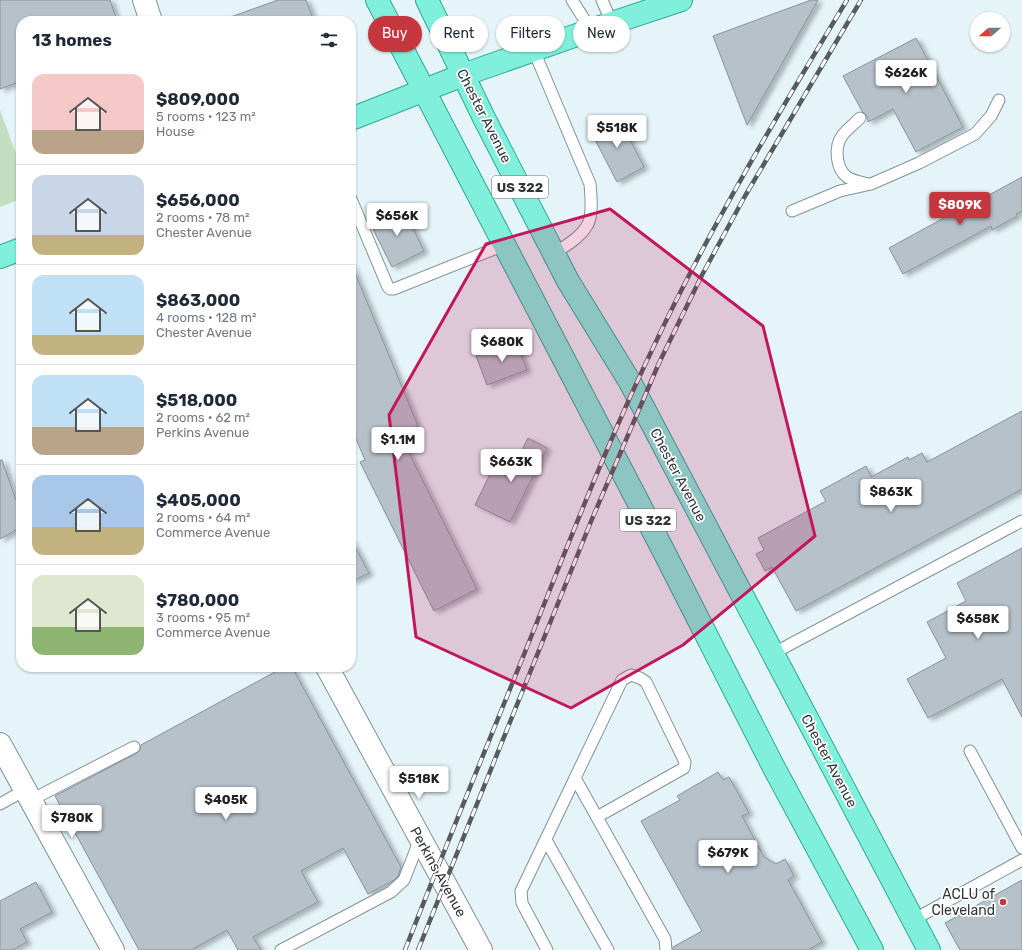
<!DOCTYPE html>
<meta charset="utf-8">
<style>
:root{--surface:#fff;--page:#f2f2f3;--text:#1f2937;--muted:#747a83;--line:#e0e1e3;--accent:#c6363f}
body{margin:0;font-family:Rubik,sans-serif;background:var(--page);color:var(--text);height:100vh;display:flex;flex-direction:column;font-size:15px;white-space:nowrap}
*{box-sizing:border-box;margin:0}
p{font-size:13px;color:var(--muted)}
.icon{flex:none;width:22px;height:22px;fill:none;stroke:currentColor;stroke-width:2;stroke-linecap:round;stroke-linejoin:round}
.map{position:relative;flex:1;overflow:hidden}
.panel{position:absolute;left:16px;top:16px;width:340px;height:656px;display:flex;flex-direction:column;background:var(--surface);border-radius:16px;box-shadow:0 1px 3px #0004}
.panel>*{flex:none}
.banner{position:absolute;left:368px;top:16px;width:380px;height:36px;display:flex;gap:8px}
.needle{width:26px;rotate:250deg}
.tools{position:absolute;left:970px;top:12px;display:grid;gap:8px}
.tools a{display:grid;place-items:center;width:40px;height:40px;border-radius:50%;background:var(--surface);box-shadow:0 1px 3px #0004;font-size:20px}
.price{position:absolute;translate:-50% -34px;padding:0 9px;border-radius:4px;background:#fff;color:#222;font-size:13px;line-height:26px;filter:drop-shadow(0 1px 2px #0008)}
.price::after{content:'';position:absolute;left:50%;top:24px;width:12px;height:9px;margin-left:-6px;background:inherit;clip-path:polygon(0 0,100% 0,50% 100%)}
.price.on{background:var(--accent);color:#fff}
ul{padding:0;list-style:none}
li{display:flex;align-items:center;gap:12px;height:100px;padding:0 16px}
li+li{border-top:1px solid var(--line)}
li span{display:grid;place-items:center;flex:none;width:112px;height:80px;border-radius:12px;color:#555}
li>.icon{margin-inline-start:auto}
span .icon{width:48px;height:48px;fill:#fffc;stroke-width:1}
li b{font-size:17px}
h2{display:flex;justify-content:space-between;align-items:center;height:48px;padding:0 16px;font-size:17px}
.tag{padding:0 14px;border-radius:18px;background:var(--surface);box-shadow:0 1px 3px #0004;font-size:14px;line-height:36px}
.tag.on{background:var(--accent);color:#fff}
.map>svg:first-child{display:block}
.green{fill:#c4dec2}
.building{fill:#b7c1ca;stroke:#88929a;filter:url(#shadow)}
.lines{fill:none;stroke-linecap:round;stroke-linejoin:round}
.lane-casing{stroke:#849295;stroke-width:13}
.street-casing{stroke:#849295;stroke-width:24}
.primary-casing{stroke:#2da994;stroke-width:24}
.lane{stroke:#fff;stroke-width:11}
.street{stroke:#fff;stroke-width:22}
.primary{stroke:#80f0dd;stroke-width:22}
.rail-casing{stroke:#545c5d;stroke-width:4.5}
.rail{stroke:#fff;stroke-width:3;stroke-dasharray:9;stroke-linecap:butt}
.marked{fill:#c2185b;fill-opacity:0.2;stroke:#c2185b;stroke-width:3;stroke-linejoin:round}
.poi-dot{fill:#c6363f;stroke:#fff;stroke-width:1.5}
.labels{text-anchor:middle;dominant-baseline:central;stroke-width:3.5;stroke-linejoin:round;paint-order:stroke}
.shield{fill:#fff;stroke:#6f7374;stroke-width:1}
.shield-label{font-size:13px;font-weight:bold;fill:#313738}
.street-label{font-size:14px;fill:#313738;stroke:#fff}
.poi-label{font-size:14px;fill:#313738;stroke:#fff;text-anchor:end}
</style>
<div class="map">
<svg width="1022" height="950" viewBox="0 0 1022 950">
<defs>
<filter id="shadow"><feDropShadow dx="4.5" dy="2.5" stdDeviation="2" flood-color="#0004"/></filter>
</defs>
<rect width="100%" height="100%" fill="#e5f4f8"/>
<!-- green -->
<path class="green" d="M0,110l21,57v32l-21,8z"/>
<!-- building -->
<g class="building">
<path d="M0,0h110l7,21h-96v60l-21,8z"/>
<path d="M278,0h28l8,21h-89v-2z"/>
<path d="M811,0h7l-71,125 -34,-89z"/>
<path d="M916,38l47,89 -47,25 -23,-43 -25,13 -1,-6 -5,-5 -19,-35z"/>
<path d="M618,116l26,51 -27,15 -27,-52z"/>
<path d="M1022,177v34l-6,3 1,2 -25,14 -1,-4 -88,48 -14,-26 75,-41 -4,-6 15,-8 3,6 10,-5 1,1z"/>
<path d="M402,206l22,45 -32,16 -22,-44z"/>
<path d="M351,263l67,163 -19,7 78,156 -43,22 -74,-149 5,-2 -14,-33z"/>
<path d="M516,341l11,29 -40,15 -11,-29z"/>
<path d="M1022,411v78l-226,122 -24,-44 -7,4 -9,-17 8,-4 -6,-12 68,-37 -6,-10 46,-25 5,11 37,-20 1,3 13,-7 5,9z"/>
<path d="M528,438l19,10 -37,74 -35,-17 17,-35 16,7z"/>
<path d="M0,460h2l14,40 5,-3v30l-21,12z"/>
<path d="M351,539l18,34 -18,9z"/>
<path d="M1022,548v169l-20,-38 -74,39 -21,-39 39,-21 -19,-36 39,-21 -9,-18z"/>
<path d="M284,667h8l109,200 -3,9 -4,4 -26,14 -25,-46 -42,23 17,31 -65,35 8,13h-23l-11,-20 -36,20h-52l-84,-154 82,-43 3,-3 1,-5z"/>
<path d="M718,772l5,8 6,-3 20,36 -7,3 22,41 12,7 9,-5 9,17 -6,4 34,62 -14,8h-135v-3l29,-16 -61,-110 39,-21 -3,-4z"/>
<path d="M1022,880v70h-62l-15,-27z"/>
<path d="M36,882l16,30 -32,17 7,13 -15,8h-12v-49z"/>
</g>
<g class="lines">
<!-- lane casing -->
<g class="lane-casing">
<g id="lane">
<path d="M572,0l19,30"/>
<path d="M602,0l10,24"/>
<path d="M534,51l56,133c1,11 3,30 -2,40 -7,13 -22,22 -34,29"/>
<path d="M860,118c-6,6 -14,12 -18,18 -8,11 -6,33 5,41 6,4 14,5 21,7"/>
<path d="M351,199l37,88 2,2h4l110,-44"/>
<path d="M792,211l48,-20 31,-7 48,-21 56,-29 16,-18 8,-16"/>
<path d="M772,654l250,-133"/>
<path d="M970,751l52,97"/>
<path d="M31,800l103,-53"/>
<path d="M0,804l25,-14"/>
<path d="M597,817l87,-49 1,-6 -39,-80 -6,-4 -9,-3 -9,5 -47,98 90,161 1,11"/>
<path d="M546,840l62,110"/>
<path d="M913,920l109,-60"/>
<path d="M281,950l110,-58 13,-12 16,-41"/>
<path d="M547,950l-25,-47 -1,-12 54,-113"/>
</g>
</g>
<!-- street casing -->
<g class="street-casing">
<g id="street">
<path d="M144,0l7,21"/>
<path d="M327,667l154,283"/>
<path d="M0,744l113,206"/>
</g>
</g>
<!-- primary casing -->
<g class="primary-casing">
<g id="primary">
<path d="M377,0l285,548 110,216 100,186"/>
<path d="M427,0l57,118 84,163 62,101 299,568"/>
<path d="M351,119l112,-44 128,-45 90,-30"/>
<path d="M0,257l21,-8"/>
</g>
</g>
<!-- lane -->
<use href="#lane" class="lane"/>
<!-- street -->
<use href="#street" class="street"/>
<!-- primary -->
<use href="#primary" class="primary"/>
<!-- rail casing -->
<g class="rail-casing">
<g id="rail">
<path d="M405,950c39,-100 80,-199 120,-298 41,-102 80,-204 127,-302 57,-121 126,-236 195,-350"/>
<path d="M418,950l174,-431 67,-156 43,-88 43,-79 116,-196"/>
</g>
</g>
<!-- rail -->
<use href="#rail" class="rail"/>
</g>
<!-- marked area -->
<path class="marked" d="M610,209l153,117 52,210 -132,109 -112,63 -155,-71 -27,-222 97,-171z"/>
<!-- markers -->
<circle class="poi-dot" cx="1003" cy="902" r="4"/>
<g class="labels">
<!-- shield labels -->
<g class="shield">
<rect x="492" y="176" width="56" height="22" rx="3"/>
<rect x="620" y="509" width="56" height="22" rx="3"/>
</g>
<g class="shield-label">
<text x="520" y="187">US 322</text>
<text x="648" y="520">US 322</text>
</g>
<!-- street labels -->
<g class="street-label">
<text transform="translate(484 116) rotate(63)">Chester Avenue</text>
<text transform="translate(678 475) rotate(62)">Chester Avenue</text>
<text transform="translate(829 761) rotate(62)">Chester Avenue</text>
<text transform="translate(438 872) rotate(61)">Perkins Avenue</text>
</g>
<!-- poi labels -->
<g class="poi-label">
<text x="995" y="894">ACLU of<tspan x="995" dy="16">Cleveland</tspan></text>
</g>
</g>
</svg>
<div class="tools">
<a><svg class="needle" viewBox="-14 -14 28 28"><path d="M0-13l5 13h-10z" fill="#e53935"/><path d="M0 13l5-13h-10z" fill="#747a83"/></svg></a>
</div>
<b class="price" style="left:906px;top:94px">$626K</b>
<b class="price" style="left:617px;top:149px">$518K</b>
<b class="price on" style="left:960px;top:226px">$809K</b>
<b class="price" style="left:397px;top:237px">$656K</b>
<b class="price" style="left:502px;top:363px">$680K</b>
<b class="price" style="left:398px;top:461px">$1.1M</b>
<b class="price" style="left:511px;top:483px">$663K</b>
<b class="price" style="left:891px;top:513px">$863K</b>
<b class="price" style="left:978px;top:640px">$658K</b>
<b class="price" style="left:419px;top:800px">$518K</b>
<b class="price" style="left:226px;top:821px">$405K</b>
<b class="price" style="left:72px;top:839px">$780K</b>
<b class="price" style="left:728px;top:874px">$679K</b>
<div class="banner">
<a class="tag on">Buy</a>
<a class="tag">Rent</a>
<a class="tag">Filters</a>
<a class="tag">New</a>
</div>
<section class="panel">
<h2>13 homes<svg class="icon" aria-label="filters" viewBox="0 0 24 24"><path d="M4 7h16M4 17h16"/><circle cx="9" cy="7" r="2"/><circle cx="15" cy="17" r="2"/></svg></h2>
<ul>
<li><span style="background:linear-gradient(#f6c9c9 70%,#b9a48a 0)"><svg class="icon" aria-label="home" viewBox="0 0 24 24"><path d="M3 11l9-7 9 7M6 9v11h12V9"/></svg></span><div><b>$809,000</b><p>5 rooms · 123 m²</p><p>House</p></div></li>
<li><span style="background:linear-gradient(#c9d6e8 75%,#c2b280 0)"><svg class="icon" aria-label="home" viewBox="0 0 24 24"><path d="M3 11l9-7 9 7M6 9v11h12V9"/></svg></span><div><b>$656,000</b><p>2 rooms · 78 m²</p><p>Chester Avenue</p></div></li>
<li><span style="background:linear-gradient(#bfe0f5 75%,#c2b280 0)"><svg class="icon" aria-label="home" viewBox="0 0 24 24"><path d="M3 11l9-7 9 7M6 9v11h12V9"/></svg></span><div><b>$863,000</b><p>4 rooms · 128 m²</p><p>Chester Avenue</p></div></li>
<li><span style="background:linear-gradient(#bfe0f5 65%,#b9a48a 0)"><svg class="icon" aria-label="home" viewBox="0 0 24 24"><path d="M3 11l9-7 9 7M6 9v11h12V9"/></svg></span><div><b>$518,000</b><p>2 rooms · 62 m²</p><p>Perkins Avenue</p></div></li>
<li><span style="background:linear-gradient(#a9c7e8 65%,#c2b280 0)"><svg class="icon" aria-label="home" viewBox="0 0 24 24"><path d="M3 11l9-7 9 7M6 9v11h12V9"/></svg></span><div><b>$405,000</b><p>2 rooms · 64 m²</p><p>Commerce Avenue</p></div></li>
<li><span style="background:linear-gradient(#dfe7d0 65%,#8fb573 0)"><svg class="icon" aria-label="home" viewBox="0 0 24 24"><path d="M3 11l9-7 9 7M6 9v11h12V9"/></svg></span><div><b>$780,000</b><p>3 rooms · 95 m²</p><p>Commerce Avenue</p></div></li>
</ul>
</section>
</div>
